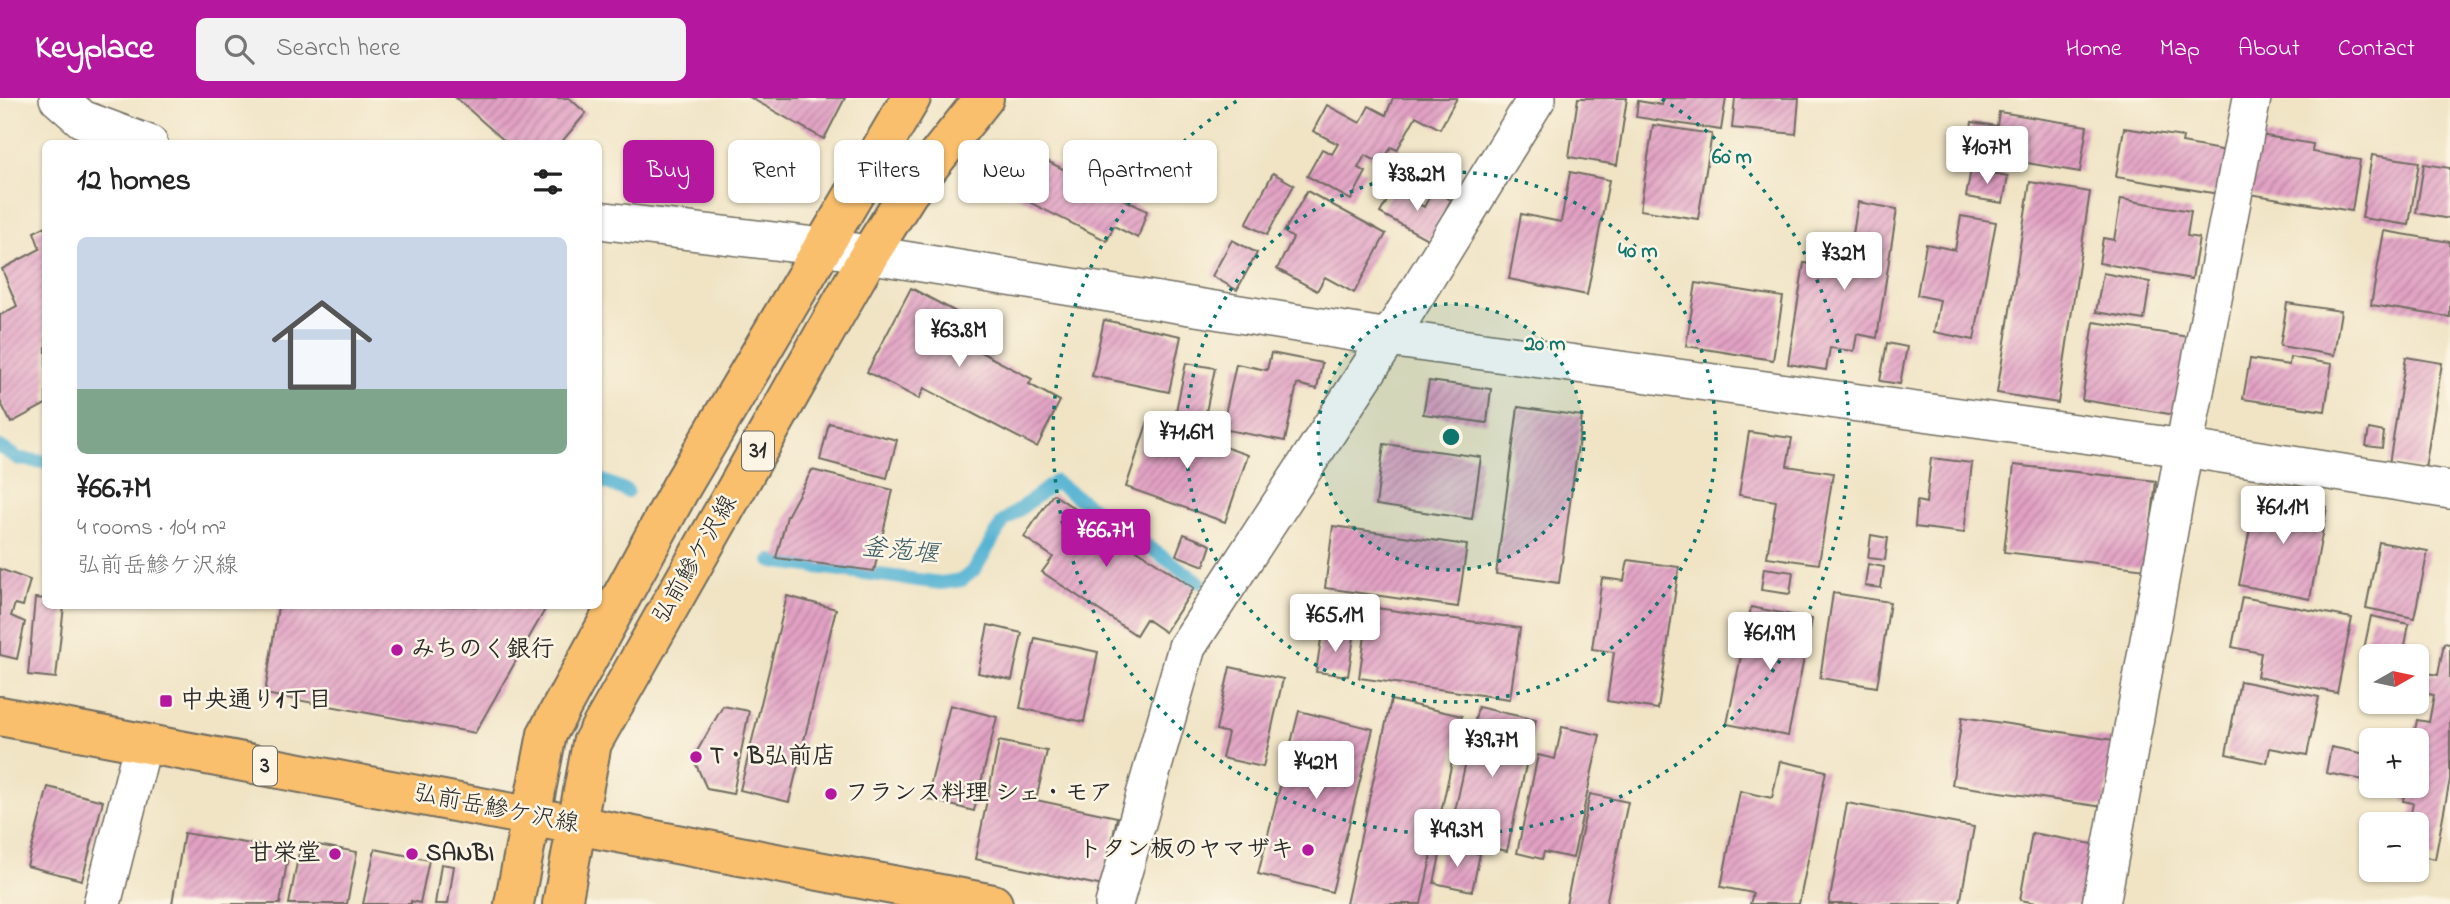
<!DOCTYPE html>
<meta charset="utf-8">
<style>
:root{--surface:#fff;--page:#f2f2f2;--text:#222;--muted:#767676;--line:#e0e0e0;--accent:#b5179e}
body{margin:0;font-family:"Indie Flower","Klee One",sans-serif;background:var(--page);color:var(--text);height:100vh;display:flex;flex-direction:column;font-size:26px;white-space:nowrap}
*{box-sizing:border-box;margin:0}
p{font-size:23px;color:var(--muted)}
.icon{flex:none;width:38px;height:38px;fill:none;stroke:currentColor;stroke-width:2;stroke-linecap:round;stroke-linejoin:round}
.map{position:relative;flex:1;overflow:hidden}
.drawer{position:absolute;left:42px;top:42px;width:560px;height:469px;display:flex;flex-direction:column;background:var(--surface);border-radius:10px;box-shadow:0 2px 5px #0004}
.drawer>*{flex:none}
.hud{position:absolute;left:623px;top:42px;width:665px;height:63px;display:flex;gap:14px}
.needle{width:46px;rotate:81deg}
.controls{position:absolute;left:2359px;top:546px;display:grid;gap:14px}
.controls a{display:grid;place-items:center;width:70px;height:70px;border-radius:10px;background:var(--surface);box-shadow:0 2px 5px #0004;font-size:35px}
.price{position:absolute;translate:-50% -60px;padding:0 16px;border-radius:7px;background:#fff;color:#222;font-size:23px;line-height:46px;filter:drop-shadow(0 2px 4px #0008)}
.price::after{content:'';position:absolute;left:50%;top:42px;width:21px;height:16px;margin-left:-10px;background:inherit;clip-path:polygon(0 0,100% 0,50% 100%)}
.price.on{background:var(--accent);color:#fff}
ul{padding:0;list-style:none}
li{display:grid;align-content:center;gap:14px;height:371px;padding:0 35px}
li+li{border-top:2px solid var(--line)}
li span{display:grid;place-items:center;height:217px;border-radius:10px;color:#555}
li>.icon{margin-inline-start:auto}
span .icon{width:126px;height:126px;fill:#fffc;stroke-width:1}
li b{font-size:30px}
h2{display:flex;justify-content:space-between;align-items:center;height:84px;padding:0 35px;font-size:30px}
.tag{padding:0 24px;border-radius:10px;background:var(--surface);box-shadow:0 2px 5px #0004;font-size:24px;line-height:63px}
.tag.on{background:var(--accent);color:#fff}
header{display:flex;align-items:center;gap:42px;box-sizing:border-box;height:98px;padding:0 35px;background:var(--accent);color:#fff}
header strong{font-size:33px}
nav{display:flex;gap:38px;margin-inline-start:auto;font-size:24px}
.search{width:490px;height:63px;background:var(--page);display:flex;align-items:center;gap:18px;box-sizing:border-box;padding:0 24px;border-radius:10px;color:var(--muted);font-size:26px}
.map>svg:first-child{display:block}
.lines{fill:none;stroke-linecap:round;stroke-linejoin:round}
.stream{stroke:#55b3d3;stroke-width:14}
.building{fill:url(#building-hatch)}
.minor-casing{stroke:#706c61;stroke-width:40}
.primary-casing{stroke:#706c61;stroke-width:42}
.minor{stroke:#fff;stroke-width:37}
.primary{stroke:#f9bf6d;stroke-width:38}
.ring{fill:none;stroke:#0f766e;stroke-width:3.5;stroke-dasharray:3.5 7}
.poi-dot{fill:#b5179e;stroke:#fcf5e5;stroke-width:2.5}
.labels{text-anchor:middle;dominant-baseline:central;stroke-width:5;stroke-linejoin:round;paint-order:stroke}
.shield{fill:#fcf5e5;stroke:#6a6863;stroke-width:2}
.shield-label{font-size:23px;font-weight:bold;fill:#2b2b2b}
.street-label{font-size:24px;fill:#2b2b2b;stroke:#fcf5e5}
.poi-label{font-size:24px;font-weight:bold;fill:#2b2b2b;stroke:#fcf5e5;text-anchor:start}
.water-label{font-size:26px;font-style:italic;fill:#3a5b66;stroke:#fcf5e5}
.centre{fill:#0f766e;stroke:#fcf5e5;stroke-width:3.5}
.ring-label{font-size:21px;text-anchor:middle;font-weight:bold;fill:#0f766e;stroke:#fcf5e5;stroke-width:5;stroke-linejoin:round;paint-order:stroke}
</style>
<header>
<strong>Keyplace</strong>
<div class="search"><svg class="icon" aria-label="search" viewBox="0 0 24 24"><circle cx="10" cy="10" r="6"/><path d="M15 15l6 6"/></svg>Search here</div>
<nav><a>Home</a><a>Map</a><a>About</a><a>Contact</a></nav>
</header>
<div class="map">
<svg width="2450" height="806" viewBox="0 0 2450 806">
<defs>
<pattern id="building-hatch" width="6" height="6" patternUnits="userSpaceOnUse" patternTransform="scale(1.75)"><rect width="6" height="6" fill="#e2a1c4"/><path d="M-1 1l2-2M0 6l6-6M5 7l2-2" fill="none" stroke="#b7839f"/></pattern>
</defs>
<rect width="100%" height="100%" fill="#fcf5e5"/>
<filter id="ink" filterUnits="userSpaceOnUse"><feTurbulence type="fractalNoise" baseFrequency=".0143" numOctaves="2"/><feDisplacementMap in="SourceGraphic" scale="14" xChannelSelector="R" yChannelSelector="G"/><feConvolveMatrix kernelMatrix="1 2 1 2 8 2 1 2 1" color-interpolation-filters="sRGB"/></filter>
<filter id="wash" filterUnits="userSpaceOnUse"><feTurbulence type="fractalNoise" baseFrequency=".00686" numOctaves="4" result="noise"/><feDisplacementMap in="SourceGraphic" scale="28" xChannelSelector="R" yChannelSelector="G"/><feGaussianBlur stdDeviation="1.57" result="paint"/><feColorMatrix in="noise" values="0 0 0 0 0 0 0 0 0 0 0 0 0 0 0 0 0 1.4 0 .05"/><feComposite in="paint" operator="in"/></filter>
<g filter="url(#wash)">
<rect width="100%" height="100%" fill="#f0e4c5"/>
<g class="lines">
<!-- stream -->
<g class="stream">
<path d="M0,349l19,12 27,3"/>
<path d="M598,381l29,12"/>
<path d="M771,463l170,22 21,-3 13,-11 28,-47 52,-40 144,100"/>
</g>
</g>
<g id="blocks">
<!-- building -->
<g class="building">
<path d="M456,0h113l17,15 -26,31h-52z"/>
<path d="M751,0h94l-21,41z"/>
<path d="M1393,0h64l-17,31 -24,-13 -19,34 -6,-3 -9,17 -17,-9 -7,13 8,4 -15,28 -44,-24 15,-27 10,5 6,-10 -25,-13 14,-26 33,18 9,-17 17,9z"/>
<path d="M1578,0h49l-10,67 -48,-8z"/>
<path d="M1663,0h63l-5,32 -85,-13 2,-16 24,4z"/>
<path d="M1735,0h64l-3,36 -64,-6z"/>
<path d="M1999,14l88,14 -7,46 -113,-19 5,-31 25,4z"/>
<path d="M1653,27l59,9 -14,85 -58,-9z"/>
<path d="M2124,30l59,9 -1,6 50,9 -7,43 -109,-18z"/>
<path d="M2260,37l53,9 -1,8 48,8 -8,51 -102,-17z"/>
<path d="M1025,52l122,61 -9,27 -24,-12 -7,15 -102,-51z"/>
<path d="M2372,57l47,7 -10,63 -47,-7z"/>
<path d="M2424,66l26,4v51l-34,-6z"/>
<path d="M1971,71l37,7 -5,27 -37,-6z"/>
<path d="M1570,74l39,8 -22,115 -78,-16 12,-65 40,8z"/>
<path d="M1273,75l21,12 -27,50 -21,-11z"/>
<path d="M2030,84l60,10 -32,211 -61,-10z"/>
<path d="M1393,92l31,17 9,-17 18,10 -22,40 -49,-27z"/>
<path d="M1307,93l79,43 -32,59 -29,-16 -8,14 -40,-22 16,-31 -9,-6z"/>
<path d="M2121,101l70,12 -4,25 12,2 -7,41 -93,-16 4,-25 11,2z"/>
<path d="M1858,104l39,7 -20,129 -20,-4 -3,17 -24,-3 -4,22 -38,-6 16,-101 21,3 1,-9 23,3z"/>
<path d="M1961,118l35,6 -22,118 -40,-8 6,-32 -23,-5 9,-51 29,6z"/>
<path d="M46,128v178l-35,19 -11,-22v-86l17,-9 -15,-37 38,-20 -6,-17z"/>
<path d="M2384,133l66,11v75l-79,-12z"/>
<path d="M1232,142l25,13 -20,37 -25,-14z"/>
<path d="M2103,175l47,9 -6,38 -48,-8z"/>
<path d="M1696,185l87,14 -10,63 -87,-14z"/>
<path d="M911,190l71,38 -11,21 61,32 -3,5 31,17 -23,46 -113,-59 -5,11 -52,-27z"/>
<path d="M2287,205l54,8 -7,44 -54,-9z"/>
<path d="M1104,222l77,16 -12,56 -77,-16z"/>
<path d="M2094,224l95,15 -13,78 -94,-15z"/>
<path d="M1887,245l20,4 -7,37 -20,-3z"/>
<path d="M1271,255l51,10 -5,26 -20,-5 -12,57 -63,-12 14,-65 31,6z"/>
<path d="M2290,259l42,7 -7,47 -82,-12 7,-40 39,6z"/>
<path d="M2406,259l36,6 -17,106 -36,-5z"/>
<path d="M1186,265l29,5 -10,49 -29,-6z"/>
<path d="M1429,283l62,8 -4,34 -64,-9z"/>
<path d="M1518,309l64,9 -23,167 -63,-9z"/>
<path d="M1148,323l100,34 -23,67 -99,-35z"/>
<path d="M829,325l68,17 -10,38 -67,-18z"/>
<path d="M2369,331l15,3 -2,16 -16,-2z"/>
<path d="M1749,334l43,6 -5,28 46,7 -14,91 -52,-7 9,-56 -37,-6z"/>
<path d="M1384,346l97,13 -9,62 -96,-14z"/>
<path d="M1931,360l41,5 -8,70 -49,-6 2,-26 9,2z"/>
<path d="M2014,367l142,16 -10,88 -142,-17z"/>
<path d="M812,372l81,20 -19,81 -98,-13 11,-42z"/>
<path d="M2257,395l70,14 -17,92 -71,-14z"/>
<path d="M1053,396l141,94 -29,44 -19,-13 -10,16 -94,-63 11,-15 -29,-20z"/>
<path d="M1333,428l134,19 -9,62 -133,-19z"/>
<path d="M1184,436l27,11 -7,21 -28,-11z"/>
<path d="M1871,437l17,3 -3,22 -17,-2z"/>
<path d="M2379,444l49,9 -14,67 -48,-10z"/>
<path d="M1628,462l51,7 -21,142 -51,-8 7,-49 -22,-3 10,-71 22,3z"/>
<path d="M1868,466l16,3 -3,21 -16,-2z"/>
<path d="M1764,470l29,4 -3,22 -29,-4z"/>
<path d="M0,471l30,11 -7,26 -8,-2 -4,12 14,6 -8,37 -17,-4z"/>
<path d="M1833,495l57,9 -13,85 -57,-9z"/>
<path d="M787,498l49,13 -47,193 -49,-12z"/>
<path d="M2242,499l110,21 -15,75 -80,-16 4,-24 -29,-6z"/>
<path d="M35,500l11,1v7h18l-8,72 -28,-3z"/>
<path d="M278,508h269l-72,127 -210,-39z"/>
<path d="M1369,509l151,21 -10,71 -151,-21z"/>
<path d="M1751,509l61,12 -24,117 -61,-12z"/>
<path d="M2371,518l38,8 -6,32 -39,-7z"/>
<path d="M988,527l34,8 -10,47 -34,-7z"/>
<path d="M1322,535l32,4 -6,39 -32,-4z"/>
<path d="M1035,540l63,14 -14,70 -64,-14z"/>
<path d="M2444,545l6,1v135l-15,80 -18,-4v-31h-8l4,-21 -10,-2 3,-15h11l7,-38 -7,-1v-7h-4l4,-20 12,2 5,-27 -12,-2 5,-20 11,2z"/>
<path d="M1230,569l53,12 -20,88 -41,-9 6,-25 -12,-3z"/>
<path d="M2240,583l79,16 -12,58 -37,-7 -3,15 -41,-9z"/>
<path d="M1391,602l71,16 -41,188h-75z"/>
<path d="M950,607l47,12 -23,94 -47,-12z"/>
<path d="M723,608l26,5 -16,83 -26,-5 -14,-31z"/>
<path d="M1478,609l58,13 -29,131 -58,-13z"/>
<path d="M1299,613l74,18 -41,163 -74,-18z"/>
<path d="M1962,619l152,23 -10,67 -152,-22z"/>
<path d="M1562,629l38,8 -27,123 -29,-6 -2,7 -25,-6 21,-98 17,4z"/>
<path d="M999,643l48,10 -11,49 81,17 -14,69 -128,-27z"/>
<path d="M2331,649l40,8 -2,26 -43,-8z"/>
<path d="M1780,663l46,10 -27,133h-49l3,-11 -32,-6 19,-96 32,7z"/>
<path d="M48,689l55,14 -21,79 -55,-14z"/>
<path d="M1590,696l38,8 -22,102h-40z"/>
<path d="M1847,705l127,24 -14,77h-131z"/>
<path d="M184,735l105,17 -9,54h-108z"/>
<path d="M2032,735l61,11 -11,60h-40l-22,-4z"/>
<path d="M301,744l56,10 -10,52h-58z"/>
<path d="M1442,748l38,8 -8,37 -38,-8z"/>
<path d="M375,751l54,11 -9,43 -9,-2v3h-48z"/>
<path d="M441,766l13,2 -6,38h-13z"/>
</g>
</g>
</g>
<g filter="url(#ink)">
<use href="#blocks" fill-opacity="0" stroke="#706c61" stroke-width="2"/>
<g class="lines">
<!-- minor casing -->
<g class="minor-casing">
<g id="minor">
<path d="M58,0l24,21 67,25"/>
<path d="M598,122l225,27 566,91 795,110 266,42"/>
<path d="M102,806l41,-161"/>
<path d="M1114,806l73,-257 202,-309 148,-240"/>
<path d="M2101,806l83,-456 68,-350"/>
</g>
</g>
<!-- primary casing -->
<g class="primary-casing">
<g id="primary">
<path d="M0,618l993,188"/>
<path d="M514,806l33,-170 133,-245 231,-391"/>
<path d="M562,806l30,-161 277,-488 39,-62 76,-95"/>
</g>
</g>
<!-- minor -->
<use href="#minor" class="minor"/>
<!-- primary -->
<use href="#primary" class="primary"/>
</g>
</g>
<!-- distance rings -->
<circle cx="1451" cy="339" r="133" fill="#0f766e" fill-opacity=".12"/>
<g class="ring">
<circle cx="1451" cy="339" r="133"/>
<circle cx="1451" cy="339" r="265"/>
<path d="M1662 1A398 398 0 1 1 1240 1"/>
</g>
<!-- markers -->
<g class="poi-dot">
<circle cx="397" cy="552" r="7"/>
<rect x="159" y="596" width="14" height="14" rx="3.5"/>
<circle cx="696" cy="659" r="7"/>
<circle cx="831" cy="696" r="7"/>
<circle cx="1308" cy="752" r="7"/>
<circle cx="335" cy="756" r="7"/>
<circle cx="412" cy="756" r="7"/>
</g>
<g class="labels">
<!-- shield labels -->
<g class="shield">
<rect x="742" y="333.5" width="32" height="39" rx="5"/>
<rect x="253" y="648.5" width="24" height="39" rx="5"/>
</g>
<g class="shield-label">
<text x="758" y="353">31</text>
<text x="265" y="668">3</text>
</g>
<!-- street labels -->
<g class="street-label">
<text transform="translate(696 462) rotate(-60)">弘前鰺ケ沢線</text>
<text transform="translate(496 712) rotate(11)">弘前岳鰺ケ沢線</text>
</g>
<!-- poi labels -->
<g class="poi-label">
<text x="411" y="552">みちのく銀行</text>
<text x="180" y="603">中央通り1丁目</text>
<text x="710" y="659">T・B弘前店</text>
<text x="845" y="696">フランス料理 シェ・モア</text>
<text x="1294" y="752" text-anchor="end">トタン板のヤマザキ</text>
<text x="321" y="756" text-anchor="end">甘栄堂</text>
<text x="426" y="756">SANBI</text>
</g>
<!-- water labels -->
<g class="water-label">
<text transform="translate(900 454) rotate(6)">釜萢堰</text>
</g>
</g>
<circle cx="1451" cy="339" r="10" class="centre"/>
<g class="ring-label">
<text x="1732" y="65">60 m</text>
<text x="1638" y="159">40 m</text>
<text x="1545" y="252">20 m</text>
</g>
</svg>
<div class="controls">
<a><svg class="needle" viewBox="-14 -14 28 28"><path d="M0-13l5 13h-10z" fill="#e53935"/><path d="M0 13l5-13h-10z" fill="#767676"/></svg></a>
<a>+</a>
<a>−</a>
</div>
<b class="price" style="left:1987px;top:88px">¥107M</b>
<b class="price" style="left:1417px;top:115px">¥38.2M</b>
<b class="price" style="left:1844px;top:194px">¥32M</b>
<b class="price" style="left:959px;top:271px">¥63.8M</b>
<b class="price" style="left:1187px;top:373px">¥71.6M</b>
<b class="price" style="left:2283px;top:448px">¥61.1M</b>
<b class="price on" style="left:1106px;top:471px">¥66.7M</b>
<b class="price" style="left:1335px;top:556px">¥65.1M</b>
<b class="price" style="left:1770px;top:574px">¥61.9M</b>
<b class="price" style="left:1492px;top:681px">¥39.7M</b>
<b class="price" style="left:1316px;top:703px">¥42M</b>
<b class="price" style="left:1457px;top:771px">¥49.3M</b>
<div class="hud">
<a class="tag on">Buy</a>
<a class="tag">Rent</a>
<a class="tag">Filters</a>
<a class="tag">New</a>
<a class="tag">Apartment</a>
</div>
<section class="drawer">
<h2>12 homes<svg class="icon" aria-label="filters" viewBox="0 0 24 24"><path d="M4 7h16M4 17h16"/><circle cx="9" cy="7" r="2"/><circle cx="15" cy="17" r="2"/></svg></h2>
<ul>
<li><span style="background:linear-gradient(#c9d6e8 70%,#7fa58c 0)"><svg class="icon" aria-label="home" viewBox="0 0 24 24"><path d="M3 11l9-7 9 7M6 9v11h12V9"/></svg></span><div><b>¥66.7M</b><p>4 rooms · 104 m²</p><p>弘前岳鰺ケ沢線</p></div></li>
</ul>
</section>
</div>
